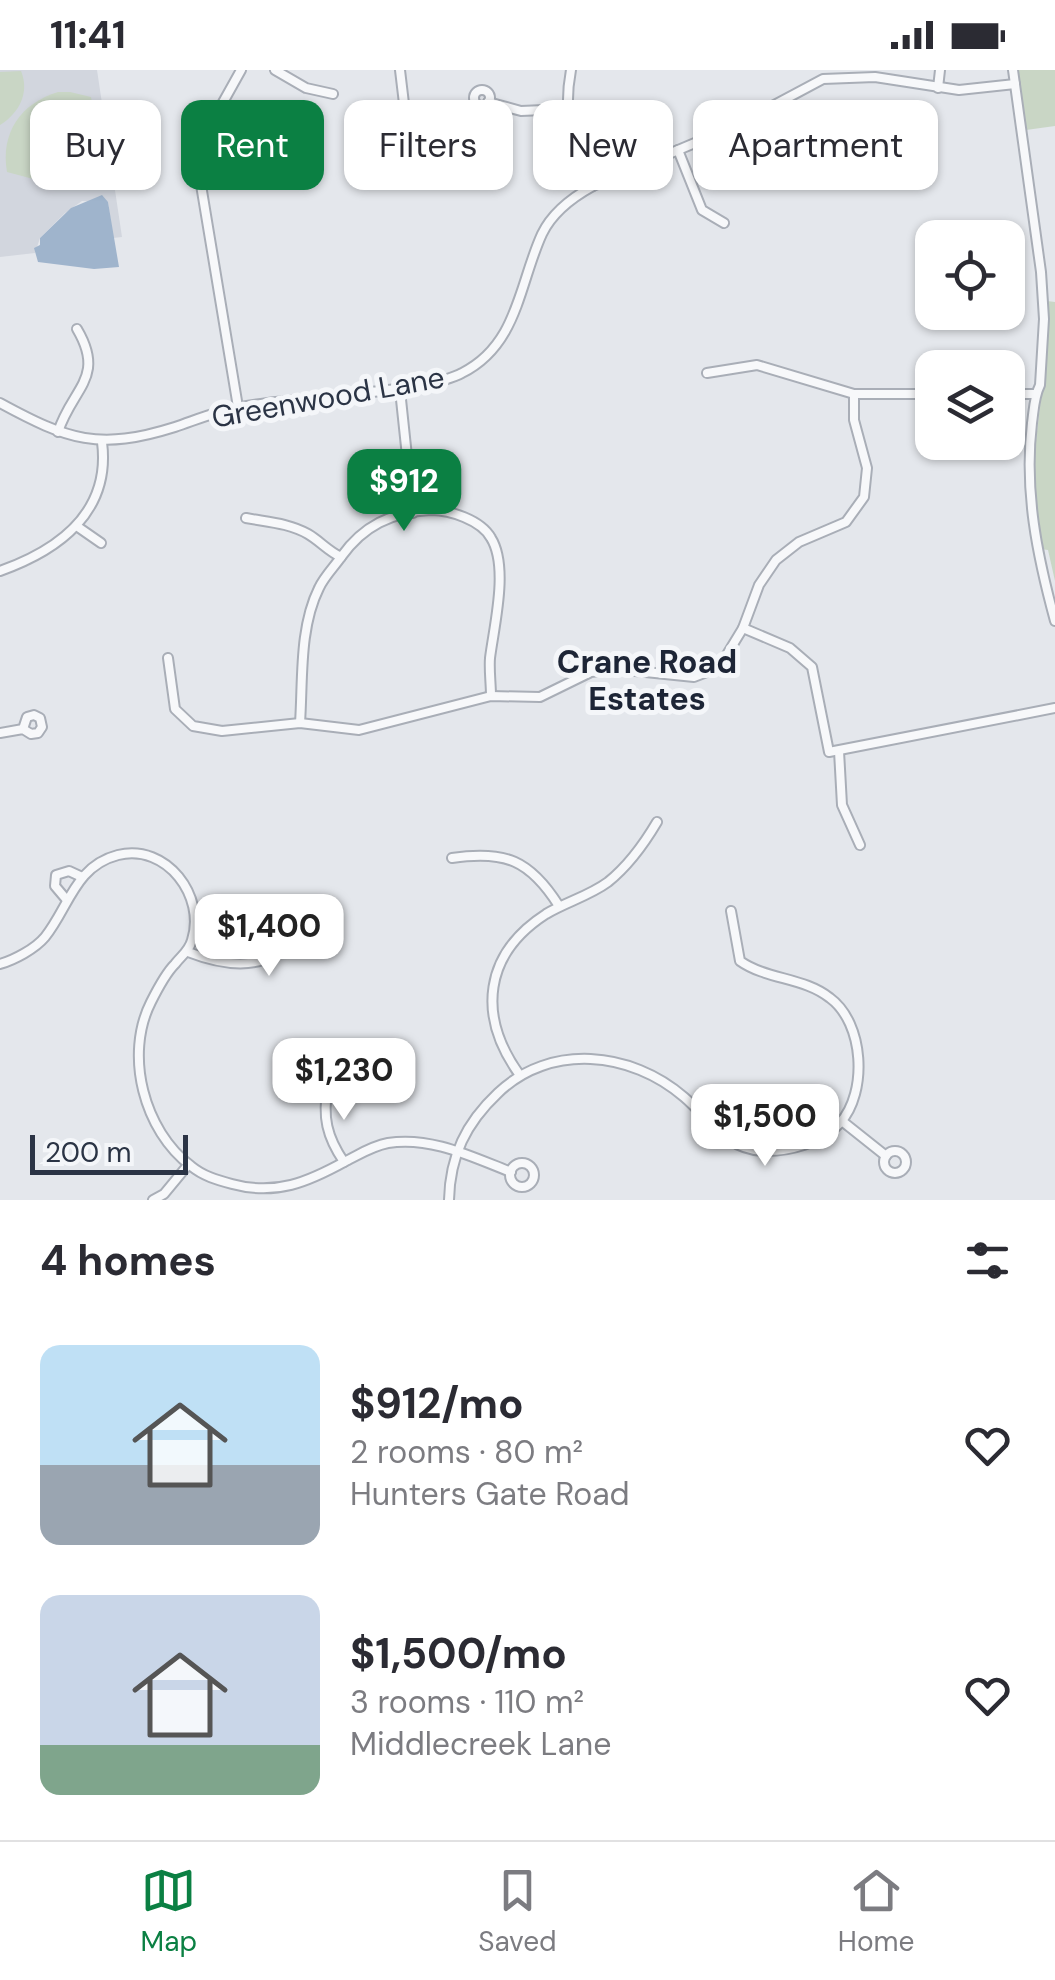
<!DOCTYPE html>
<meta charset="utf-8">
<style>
:root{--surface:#fff;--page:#f2f2f3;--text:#2b2b33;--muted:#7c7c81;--line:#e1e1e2;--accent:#0b8043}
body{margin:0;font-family:"DM Sans",sans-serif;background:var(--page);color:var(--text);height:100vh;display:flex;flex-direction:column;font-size:38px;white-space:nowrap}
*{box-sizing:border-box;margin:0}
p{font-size:32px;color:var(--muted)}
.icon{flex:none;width:55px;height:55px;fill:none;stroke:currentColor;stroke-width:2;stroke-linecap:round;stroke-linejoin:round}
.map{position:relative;height:1130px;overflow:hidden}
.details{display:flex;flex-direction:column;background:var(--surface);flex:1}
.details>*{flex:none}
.guide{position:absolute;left:30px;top:30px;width:995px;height:90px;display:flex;gap:20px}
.tools{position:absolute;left:915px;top:150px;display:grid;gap:20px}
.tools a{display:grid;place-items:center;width:110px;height:110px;border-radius:20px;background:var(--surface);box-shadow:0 2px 8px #0004;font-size:50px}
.scale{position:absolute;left:30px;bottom:25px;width:158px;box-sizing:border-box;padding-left:10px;border:5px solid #2b3445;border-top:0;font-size:28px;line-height:35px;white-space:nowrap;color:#2b3445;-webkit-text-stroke:8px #f4f6f9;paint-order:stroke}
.price{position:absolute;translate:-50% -85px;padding:0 22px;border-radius:20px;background:#fff;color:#222;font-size:32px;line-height:65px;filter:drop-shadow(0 2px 5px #0008)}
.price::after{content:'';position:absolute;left:50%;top:60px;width:30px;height:22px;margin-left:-15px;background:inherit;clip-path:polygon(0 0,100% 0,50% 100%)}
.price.active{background:var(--accent);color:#fff}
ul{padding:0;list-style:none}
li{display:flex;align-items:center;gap:30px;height:250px;padding:0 40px}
li span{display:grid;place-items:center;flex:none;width:280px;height:200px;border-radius:20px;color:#555}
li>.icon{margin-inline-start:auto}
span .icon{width:120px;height:120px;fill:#fffc;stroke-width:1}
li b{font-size:42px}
h2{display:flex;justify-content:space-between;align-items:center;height:120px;padding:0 40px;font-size:42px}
.chip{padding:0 35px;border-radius:20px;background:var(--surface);box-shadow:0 2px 8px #0004;font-size:35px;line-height:90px}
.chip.active{background:var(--accent);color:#fff}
.status{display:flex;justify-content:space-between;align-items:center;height:70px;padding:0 50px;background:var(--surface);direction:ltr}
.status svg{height:28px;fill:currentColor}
.tabs{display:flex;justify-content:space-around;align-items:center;height:140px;border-top:2px solid var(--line);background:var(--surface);font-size:28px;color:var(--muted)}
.tabs a{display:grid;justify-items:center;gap:5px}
.tabs .active{color:var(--accent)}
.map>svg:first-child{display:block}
.built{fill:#d2d6de}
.green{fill:#c9d6c5}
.water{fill:#9fb4cc}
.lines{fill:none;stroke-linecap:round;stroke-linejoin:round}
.minor-casing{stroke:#a9aeb7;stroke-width:12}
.minor{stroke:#f7f8fa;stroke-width:8}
.labels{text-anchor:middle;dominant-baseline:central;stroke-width:10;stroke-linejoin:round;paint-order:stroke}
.street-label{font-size:30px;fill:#2b3445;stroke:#f4f6f9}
.neighbourhood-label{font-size:32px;font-weight:bold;fill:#1d2536;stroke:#f4f6f9}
</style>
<div class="status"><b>11:41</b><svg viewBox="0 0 49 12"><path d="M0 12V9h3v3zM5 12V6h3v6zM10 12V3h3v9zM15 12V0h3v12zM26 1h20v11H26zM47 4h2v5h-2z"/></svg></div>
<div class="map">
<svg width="1055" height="1130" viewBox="0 0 1055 1130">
<rect width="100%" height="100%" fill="#e4e7ec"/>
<!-- built -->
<path class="built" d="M0,0h97l25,167 -9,1 -5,-36 -26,-1 -17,12 -25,25 -5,15 -35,4z"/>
<!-- green -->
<g class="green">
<path d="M1016,0h39v56l-29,4z"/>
<path d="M21,1c9,22 -2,42 -21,54v-53z"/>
<path d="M58,22h12l21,5 8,45 -3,37 -8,7 -36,-2 -45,-12c-7,-39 14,-69 51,-80z"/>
<path d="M1047,231l8,1v279l-7,-31 -7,-1 -9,-74 17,-147z"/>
</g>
<!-- water -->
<path class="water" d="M102,125l6,7 11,65 -25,2 -56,-7 -4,-14 6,-3v-7l31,-30z"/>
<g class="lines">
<!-- minor casing -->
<g class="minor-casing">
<g id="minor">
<path d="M275,0l31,18 27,6"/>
<path d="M400,0l10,84"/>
<path d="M571,0c-8,42 -1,80 22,116"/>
<path d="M1013,0l28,202 3,47 -4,66c-6,12 -6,24 -8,38 -8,68 5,132 23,198"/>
<path d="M938,18l2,-18"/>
<circle cx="482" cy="28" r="8"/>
<path d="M488,32l33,9 46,-2"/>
<path d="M678,80l24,60 22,13"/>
<path d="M707,303l50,-8 97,29h78"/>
<path d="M400,320l13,123"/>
<path d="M1008,324h27"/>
<path d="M0,333c68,37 99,48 175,24 21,-7 44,-17 66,-20 64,-11 128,-12 191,-23 10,-4 21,-6 30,-11 56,-28 57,-89 80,-139 10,-21 31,-37 51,-48l142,-60 88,-47 52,-2 84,13 56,-6"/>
<path d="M238,337l-39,-234 8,-42 34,-61"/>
<path d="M58,362c14,-44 48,-54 19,-103"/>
<path d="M246,448c21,4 43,5 62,16 12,7 20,17 33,23"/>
<path d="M78,457l23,16"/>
<path d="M0,501c59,-21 111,-59 102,-129"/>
<path d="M743,558l47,20 22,19 17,85 226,-44"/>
<path d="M168,588l7,51 18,17 29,5 78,-8 59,7 132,-34 49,1 51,-25 25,-3 78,8 13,-5 19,-16 17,-28 16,-43 17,-25 23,-18 47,-20 18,-25 3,-29 -13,-48v-26"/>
<path d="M300,653c3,-43 -1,-95 19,-135 5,-11 15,-21 22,-31 22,-31 50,-45 90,-47 19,0 50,10 60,28 18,29 3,88 -1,120 -1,12 1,26 1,38"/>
<path d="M0,663l23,-4 8,5 7,-1 4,-6 -2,-9 -6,-3 -7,2 -4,12"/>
<path d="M839,681l3,54 18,40"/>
<path d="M452,788c53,-8 78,2 107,48"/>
<path d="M66,829l-11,-13 1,-11 13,-4 13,6"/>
<path d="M188,882c62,24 94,11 134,-41"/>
<path d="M0,894c14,-4 35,-15 45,-27 24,-30 30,-71 73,-82 49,-12 88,42 74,85 -3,11 -10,15 -17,24 -9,9 -18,26 -24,38 -27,53 -7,129 40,164 12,10 26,14 41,18 44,12 76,-2 114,-23 14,-7 26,-15 42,-18 43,-7 84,14 123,29"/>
<circle cx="330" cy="1004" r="12"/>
<path d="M519,1004c-42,-59 -35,-120 27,-160 20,-12 43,-18 62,-32 20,-16 36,-38 49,-60"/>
<path d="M328,1016c-6,31 -1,51 16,76"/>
<path d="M842,1051l44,35"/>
<circle cx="895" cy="1092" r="11"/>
<circle cx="522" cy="1105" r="12"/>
<path d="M153,1130l11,-6 24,-29"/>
<path d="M449,1130c1,-44 17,-77 49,-107 52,-50 133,-42 186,4 26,22 41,52 79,54 25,1 59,-8 77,-28 28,-31 24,-100 -10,-125 -26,-21 -63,-18 -90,-37l-9,-50"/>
</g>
</g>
<!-- minor -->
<use href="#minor" class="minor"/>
</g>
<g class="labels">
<!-- street labels -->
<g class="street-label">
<text transform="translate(328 327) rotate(-10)">Greenwood Lane</text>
</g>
<!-- neighbourhood labels -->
<g class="neighbourhood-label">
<text x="647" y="592">Crane Road<tspan x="647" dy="37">Estates</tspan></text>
</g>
</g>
</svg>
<div class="tools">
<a><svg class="icon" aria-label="locate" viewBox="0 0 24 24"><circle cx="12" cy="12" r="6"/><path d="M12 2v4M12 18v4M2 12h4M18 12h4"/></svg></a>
<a><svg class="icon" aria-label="layers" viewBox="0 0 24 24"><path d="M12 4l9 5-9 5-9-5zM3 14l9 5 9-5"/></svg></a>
</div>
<div class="scale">200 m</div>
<b class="price active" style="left:404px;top:464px">$912</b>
<b class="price" style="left:269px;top:909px">$1,400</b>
<b class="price" style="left:344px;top:1053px">$1,230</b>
<b class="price" style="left:765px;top:1099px">$1,500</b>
<div class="guide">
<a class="chip">Buy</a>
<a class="chip active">Rent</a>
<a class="chip">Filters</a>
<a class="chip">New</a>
<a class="chip">Apartment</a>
</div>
</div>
<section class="details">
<h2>4 homes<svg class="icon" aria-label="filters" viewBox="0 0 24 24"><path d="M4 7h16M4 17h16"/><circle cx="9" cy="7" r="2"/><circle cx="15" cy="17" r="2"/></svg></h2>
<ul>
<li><span style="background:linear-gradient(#bfe0f5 60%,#9aa5b1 0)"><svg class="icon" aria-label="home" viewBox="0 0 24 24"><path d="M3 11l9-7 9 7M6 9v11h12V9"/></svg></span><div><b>$912/mo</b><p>2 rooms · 80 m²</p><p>Hunters Gate Road</p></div><svg class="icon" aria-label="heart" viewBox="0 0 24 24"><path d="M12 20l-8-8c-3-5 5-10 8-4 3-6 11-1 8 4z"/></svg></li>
<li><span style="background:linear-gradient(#c9d6e8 75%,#7fa58c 0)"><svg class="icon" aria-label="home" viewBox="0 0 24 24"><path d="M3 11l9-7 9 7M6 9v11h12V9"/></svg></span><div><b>$1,500/mo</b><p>3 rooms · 110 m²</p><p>Middlecreek Lane</p></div><svg class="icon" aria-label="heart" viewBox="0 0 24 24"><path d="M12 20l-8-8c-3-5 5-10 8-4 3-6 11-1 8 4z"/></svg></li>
</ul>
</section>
<nav class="tabs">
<a class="active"><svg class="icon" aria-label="map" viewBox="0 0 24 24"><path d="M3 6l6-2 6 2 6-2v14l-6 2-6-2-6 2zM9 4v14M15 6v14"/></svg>Map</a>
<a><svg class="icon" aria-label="saved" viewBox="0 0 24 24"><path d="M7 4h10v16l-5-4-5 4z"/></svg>Saved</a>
<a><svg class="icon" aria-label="home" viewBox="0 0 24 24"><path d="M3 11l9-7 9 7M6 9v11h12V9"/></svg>Home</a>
</nav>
